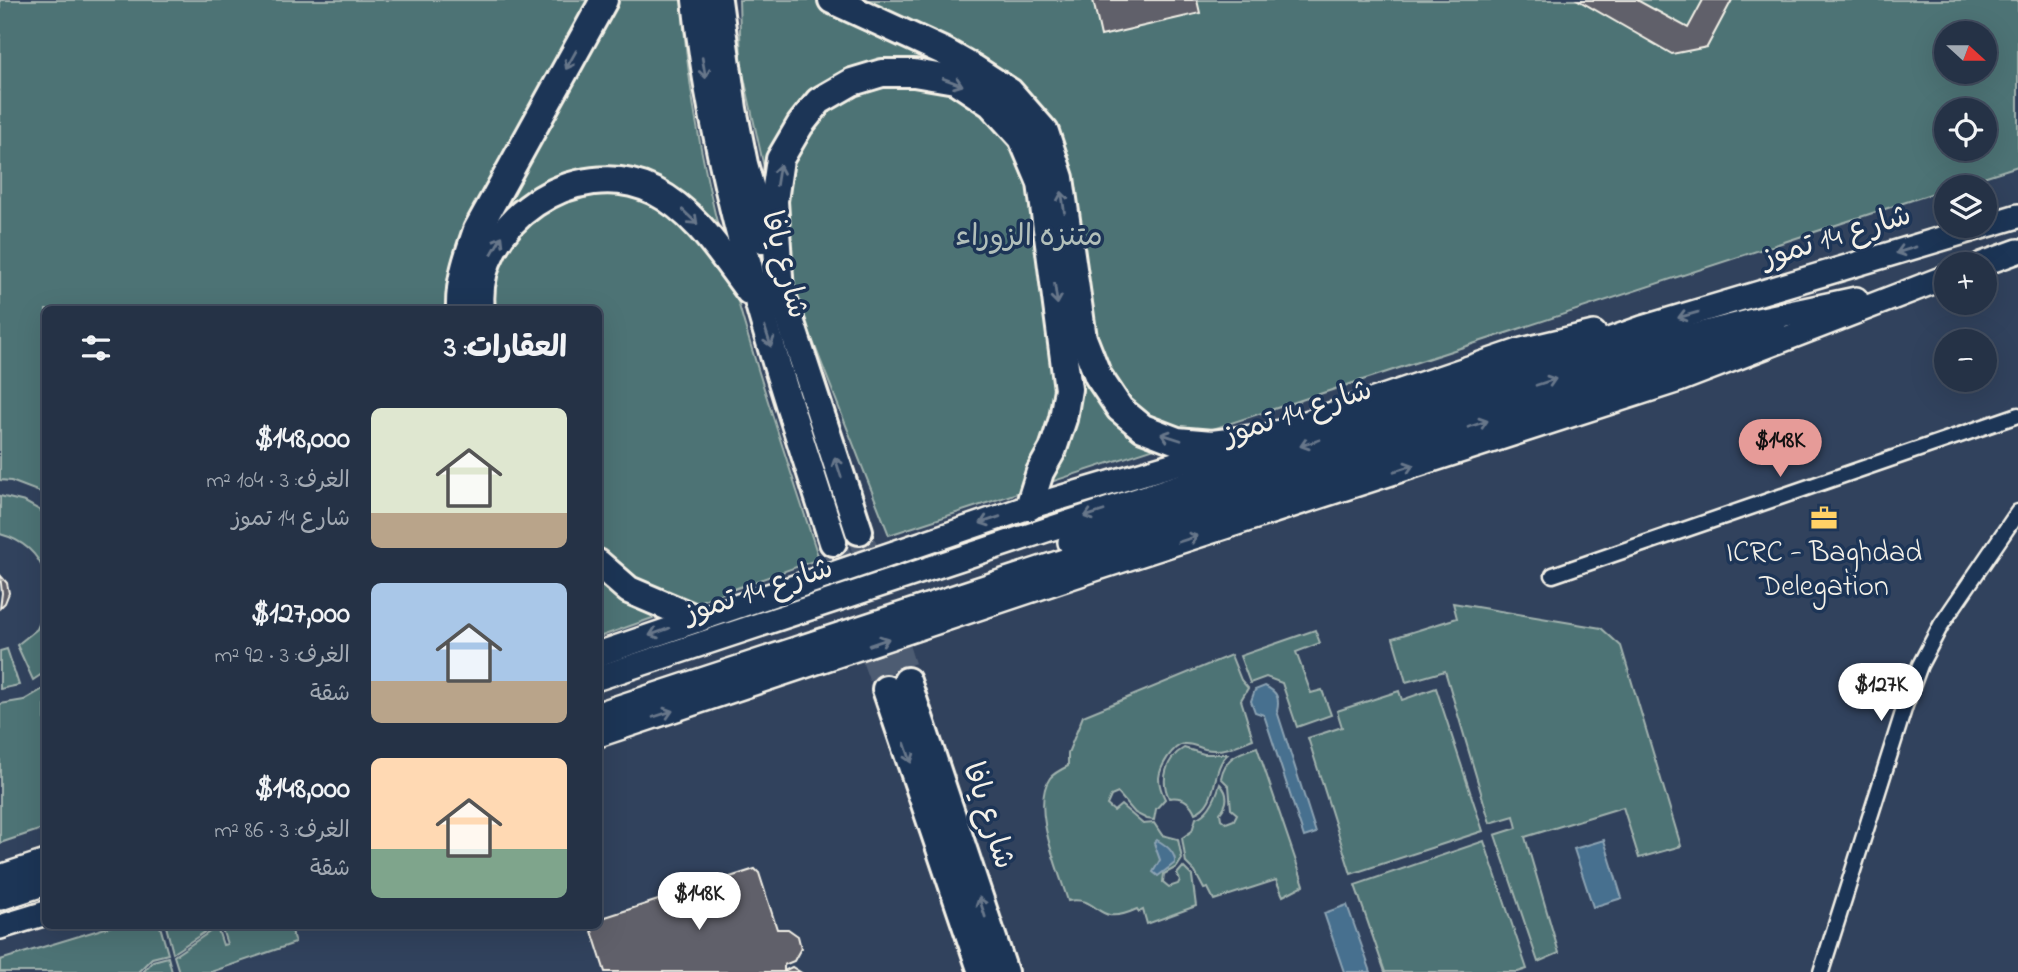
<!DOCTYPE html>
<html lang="ar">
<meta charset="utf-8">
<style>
:root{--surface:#253246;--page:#313e51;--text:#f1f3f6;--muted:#a3aab3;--line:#424d5f;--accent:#e69b98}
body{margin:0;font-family:"Indie Flower","Playpen Sans Arabic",sans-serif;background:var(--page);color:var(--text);direction:rtl;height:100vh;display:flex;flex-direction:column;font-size:26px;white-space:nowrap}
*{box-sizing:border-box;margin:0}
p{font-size:23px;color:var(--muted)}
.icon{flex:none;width:38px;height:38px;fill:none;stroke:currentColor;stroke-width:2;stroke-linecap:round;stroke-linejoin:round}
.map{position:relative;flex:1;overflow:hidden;direction:ltr}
.details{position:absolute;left:42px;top:306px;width:560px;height:623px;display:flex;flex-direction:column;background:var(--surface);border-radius:10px;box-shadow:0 7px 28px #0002,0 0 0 2px var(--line);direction:rtl}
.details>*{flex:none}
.needle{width:46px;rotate:111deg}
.tools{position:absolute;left:1934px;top:21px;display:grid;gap:14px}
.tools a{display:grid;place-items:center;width:63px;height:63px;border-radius:50%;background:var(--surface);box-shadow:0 7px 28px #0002,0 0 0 2px var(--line);font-size:35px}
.price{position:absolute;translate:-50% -60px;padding:0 16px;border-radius:24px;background:#fff;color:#222;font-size:23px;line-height:46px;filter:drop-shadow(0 2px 4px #0008)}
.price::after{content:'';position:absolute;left:50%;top:42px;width:21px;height:16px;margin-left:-10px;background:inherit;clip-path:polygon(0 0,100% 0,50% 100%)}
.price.current{background:var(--accent);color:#111}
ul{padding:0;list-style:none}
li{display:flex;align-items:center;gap:21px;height:175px;padding:0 35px}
li span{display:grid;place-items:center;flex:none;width:196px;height:140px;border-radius:10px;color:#555}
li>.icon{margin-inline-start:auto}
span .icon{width:84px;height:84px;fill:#fffc;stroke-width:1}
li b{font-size:30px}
h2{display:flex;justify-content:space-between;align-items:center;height:84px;padding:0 35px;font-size:30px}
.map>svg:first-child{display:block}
.green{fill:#4e7375;stroke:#a1b2ae;stroke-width:2;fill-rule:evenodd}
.water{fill:#476f8f;stroke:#8ca3b3;stroke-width:2}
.building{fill:#60616a;stroke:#f4f1e8;stroke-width:2}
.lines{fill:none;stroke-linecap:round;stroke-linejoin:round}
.motorway-tunnel{stroke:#4e5c72;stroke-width:26;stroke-dasharray:26 13;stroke-linecap:butt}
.minor-casing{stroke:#f4f1e8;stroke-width:19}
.primary-casing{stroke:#f4f1e8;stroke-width:28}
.motorway-casing{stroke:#f4f1e8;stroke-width:32}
.minor{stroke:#1d3557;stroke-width:14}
.primary{stroke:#1d3557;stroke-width:23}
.motorway{stroke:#1d3557;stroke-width:26}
.oneway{stroke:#68778a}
.labels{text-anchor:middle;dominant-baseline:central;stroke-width:7;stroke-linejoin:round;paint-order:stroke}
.park-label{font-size:30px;fill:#b2bfba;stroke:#1d3557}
.street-label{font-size:30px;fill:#f4f1e8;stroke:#1d3557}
.poi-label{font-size:30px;fill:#f4f1e8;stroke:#1d3557}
</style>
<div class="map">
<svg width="2018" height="972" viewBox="0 0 2018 972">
<rect width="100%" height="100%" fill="#31425d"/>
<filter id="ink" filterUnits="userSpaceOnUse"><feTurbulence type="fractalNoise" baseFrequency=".0143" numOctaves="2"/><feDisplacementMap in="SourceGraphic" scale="14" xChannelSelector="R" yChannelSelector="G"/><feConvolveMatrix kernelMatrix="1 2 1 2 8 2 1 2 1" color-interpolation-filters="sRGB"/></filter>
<g filter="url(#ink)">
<!-- green -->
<g class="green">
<path d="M0,0h682c11,192 79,378 137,559l-220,78 -1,-327h-552l-1,184 -34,-13 -11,-1z"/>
<path d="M739,0h1279v166l-66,21h-6v2l-1057,346 -100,-255 -48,-216zM1946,33h38v39h-38zM1946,110h38v39h-38z"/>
<path d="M0,496l25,6 20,11v61c-7,-21 -23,-34 -45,-40z"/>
<path d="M1453,603l148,25 20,18 60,200 -42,12 -16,-51 -98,30 34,116 -21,9 -43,-127 22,-7 -3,-12 -24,7 -45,-152 -39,11 -13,-44 64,-20z"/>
<path d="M45,611v61l-12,8 -16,-35 20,-16z"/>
<path d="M1315,630l5,13 -24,9 15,41 11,-3 9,25 -34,12 -15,-44 -16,-6 -16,6 -10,-27z"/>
<path d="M7,649l12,36 -19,4v-38z"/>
<path d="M1231,655l10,25 7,8 -7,12 12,39c-15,6 -31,14 -48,10 -7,-2 -14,-6 -21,-5 -12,2 -24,23 -25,34 0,8 3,15 6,21l-9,10 -2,11 -7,-1 -12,-6 -17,-20 -7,3 -4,9 7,6 7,-6 22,19 11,-1 8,12 16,4 4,20 -5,8 -13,7 -1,8 6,5 9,-3 2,-4 -3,-6 6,-7 9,9 4,30 -49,18 -4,-14 -4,2 -2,-3c-44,20 -35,-14 -69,-8 -9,-30 -38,-95 -18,-123 4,-5 12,-9 18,-12v-13l15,-37z"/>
<path d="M45,688v140l-45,15v-139l24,-4z"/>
<path d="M1436,688l47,143 -132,43 -43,-136 34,-11 -5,-16 62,-20 3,9z"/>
<path d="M1257,747l47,138 -21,11 -7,-16 -62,20 -6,-12 -4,1 -9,-17 -9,-9 -4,-25 10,-7 4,-13c13,-4 20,-21 24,-34 10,11 7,21 0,29l1,6 5,4 8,-3 3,-6 -6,-5 -2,-23 -8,-8c4,-21 17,-25 36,-31z"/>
<path d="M1184,748l20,6h24c-18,15 -8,49 -33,59 -5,-12 -13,-17 -26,-15 -9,-18 -3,-40 15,-50z"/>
<path d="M1484,841l43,128 -9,3h-133l-30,-87z"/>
<path d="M112,926h48l8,28 -16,4 -14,14h-138v-12z"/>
<path d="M166,926h48l-41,27z"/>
<path d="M221,926h69l5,17 -84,29h-32l-5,-16 43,-29 6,18 4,-1z"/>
<path d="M168,957l4,15h-29l10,-11z"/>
</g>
<!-- water -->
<g class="water">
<path d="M1265,686c12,6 15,12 12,25l39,122 -12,4 -40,-122 -9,-3 -4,-11 4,-11z"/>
<path d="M1157,840c9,5 19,12 18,23l-17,13 -5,-4 7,-12 -6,-17z"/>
<path d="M1604,840l18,58 -29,9 -19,-58z"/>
<path d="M1347,905l24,67h-27l-20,-59z"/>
</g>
<!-- building -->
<g class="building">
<path d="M1093,0h104l3,13 -99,23z"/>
<path d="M1578,0h59l51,28 15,-28h29l-25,47 -35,7z"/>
<path d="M0,575l7,8 2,10 -4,10 -5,5 2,-15z"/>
<path d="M755,869l4,4 18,56h11l10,7 3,12 -7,13 -10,4v6l8,-4 8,5h-195l-13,-41v-5h6l1,-7z"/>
</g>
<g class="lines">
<!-- motorway-tunnel -->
<g class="motorway-tunnel">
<path d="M859,531l48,150"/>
<path d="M833,542l53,147"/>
</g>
<!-- minor casing -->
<g class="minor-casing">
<g id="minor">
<path d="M1553,575l465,-160"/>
<path d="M1821,972l84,-266 15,-41 21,-40 77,-113"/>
</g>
</g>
<!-- primary casing -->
<g class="primary-casing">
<g id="primary">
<path d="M1982,264l36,-13"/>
<path d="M1070,542l588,-197 95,-24 103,-22"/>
<path d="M598,654l431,-147 233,-69 260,-88 72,-17"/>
<path d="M598,678l848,-280 196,-70 376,-112"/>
<path d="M598,714l1176,-386"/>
<path d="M598,735l503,-168 578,-187 267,-103"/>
<path d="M0,877l46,-15"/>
<path d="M0,898l46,-15"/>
<path d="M0,927l46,-14"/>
</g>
</g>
<!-- motorway casing -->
<g class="motorway-casing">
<g id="motorway">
<path d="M696,0c20,187 80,364 137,542"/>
<path d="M718,0l15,109 11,55 21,76"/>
<path d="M832,0l113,52 28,16 37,24 35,40 15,46 23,160 15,38 22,33 23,19 34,13 35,3 50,-6"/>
<path d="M776,277l83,254"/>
<path d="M780,292l-6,-91 6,-42 20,-34 19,-24 33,-19 30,-9h32l41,7 36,24 31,34 19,45 27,206 -5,30 -10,30 -13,23 -11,35"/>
<path d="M460,310c-1,-29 8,-54 17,-80l127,-230"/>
<path d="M481,310c-10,-88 96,-157 173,-119 43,22 67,63 95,100"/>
<path d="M598,563l31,27 68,29"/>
<path d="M907,681l97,291"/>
<path d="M886,689l96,283"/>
</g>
</g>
<!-- minor -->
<use href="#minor" class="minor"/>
<!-- primary -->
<use href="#primary" class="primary"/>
<!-- motorway -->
<use href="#motorway" class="motorway"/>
</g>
<!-- one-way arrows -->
<defs><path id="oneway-shaft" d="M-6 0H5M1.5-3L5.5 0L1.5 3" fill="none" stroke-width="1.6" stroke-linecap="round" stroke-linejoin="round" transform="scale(1.75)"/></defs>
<g class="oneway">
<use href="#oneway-shaft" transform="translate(571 60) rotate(119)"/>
<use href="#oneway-shaft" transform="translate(704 68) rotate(80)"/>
<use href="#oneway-shaft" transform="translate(953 82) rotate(20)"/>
<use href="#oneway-shaft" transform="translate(778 175) rotate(-81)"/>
<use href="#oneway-shaft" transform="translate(1063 202) rotate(-98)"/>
<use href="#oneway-shaft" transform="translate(690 217) rotate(44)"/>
<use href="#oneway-shaft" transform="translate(497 245) rotate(-60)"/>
<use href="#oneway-shaft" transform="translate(1906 250) rotate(163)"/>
<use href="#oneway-shaft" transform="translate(1056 294) rotate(82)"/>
<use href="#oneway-shaft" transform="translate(1688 315) rotate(164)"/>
<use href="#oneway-shaft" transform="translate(768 337) rotate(72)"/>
<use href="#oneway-shaft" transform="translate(1546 382) rotate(-18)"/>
<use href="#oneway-shaft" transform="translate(1478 424) rotate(-18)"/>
<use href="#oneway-shaft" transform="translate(1171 437) rotate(-162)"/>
<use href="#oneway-shaft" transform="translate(1310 443) rotate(162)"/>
<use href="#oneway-shaft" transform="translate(838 467) rotate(-108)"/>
<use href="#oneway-shaft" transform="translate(1404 468) rotate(-18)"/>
<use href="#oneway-shaft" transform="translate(1094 514) rotate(162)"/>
<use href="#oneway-shaft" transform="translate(990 520) rotate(161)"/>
<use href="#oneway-shaft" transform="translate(1188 539) rotate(-18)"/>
<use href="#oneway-shaft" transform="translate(659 632) rotate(160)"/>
<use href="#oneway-shaft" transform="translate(879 642) rotate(-19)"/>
<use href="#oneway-shaft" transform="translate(663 714) rotate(-18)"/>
<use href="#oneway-shaft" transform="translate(908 753) rotate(71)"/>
<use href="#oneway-shaft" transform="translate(982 907) rotate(-108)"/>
</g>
</g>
<!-- icons -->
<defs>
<g id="office-bare" transform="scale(2.1)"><path d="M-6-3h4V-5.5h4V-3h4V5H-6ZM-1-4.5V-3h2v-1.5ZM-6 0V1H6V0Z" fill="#ffd166" stroke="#1d3557" stroke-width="2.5" paint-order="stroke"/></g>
</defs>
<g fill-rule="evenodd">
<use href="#office-bare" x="1824" y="518"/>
</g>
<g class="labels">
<!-- park labels -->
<g class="park-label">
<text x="1029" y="238">متنزه الزوراء</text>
</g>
<!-- street labels -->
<g class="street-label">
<text transform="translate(1837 238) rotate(-17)">شارع 14 تموز</text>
<text transform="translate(783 265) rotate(75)">شارع يافا</text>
<text transform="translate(1298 414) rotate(-18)">شارع 14 تموز</text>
<text transform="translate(759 592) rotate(-18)">شارع 14 تموز</text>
<text transform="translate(987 816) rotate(72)">شارع يافا</text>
</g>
<!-- poi labels -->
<g class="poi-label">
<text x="1824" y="554">ICRC - Baghdad<tspan x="1824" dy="34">Delegation</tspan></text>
</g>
</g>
</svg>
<div class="tools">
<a><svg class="needle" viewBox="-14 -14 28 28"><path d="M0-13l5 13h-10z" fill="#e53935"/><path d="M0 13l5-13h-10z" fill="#a3aab3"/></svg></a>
<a><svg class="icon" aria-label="locate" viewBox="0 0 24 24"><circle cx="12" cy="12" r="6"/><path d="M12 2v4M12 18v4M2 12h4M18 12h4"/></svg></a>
<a><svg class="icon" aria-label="layers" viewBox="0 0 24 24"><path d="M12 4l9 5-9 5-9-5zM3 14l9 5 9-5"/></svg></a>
<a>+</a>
<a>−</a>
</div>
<b class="price current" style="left:1780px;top:479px">$148K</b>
<b class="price" style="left:1881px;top:723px">$127K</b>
<b class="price" style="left:699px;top:932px">$148K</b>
<section class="details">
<h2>العقارات: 3<svg class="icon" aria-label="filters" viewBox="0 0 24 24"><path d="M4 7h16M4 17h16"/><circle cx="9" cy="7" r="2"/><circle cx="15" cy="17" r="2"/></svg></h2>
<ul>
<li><span style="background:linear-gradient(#dfe7d0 75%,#b9a48a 0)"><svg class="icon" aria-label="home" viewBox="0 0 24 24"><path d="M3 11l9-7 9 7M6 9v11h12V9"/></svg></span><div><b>$148,000</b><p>الغرف: 3 · 104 m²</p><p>شارع 14 تموز</p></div></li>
<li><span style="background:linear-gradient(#a9c7e8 70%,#b9a48a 0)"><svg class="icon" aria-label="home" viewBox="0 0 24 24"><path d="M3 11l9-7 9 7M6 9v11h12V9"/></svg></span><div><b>$127,000</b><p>الغرف: 3 · 92 m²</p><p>شقة</p></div></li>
<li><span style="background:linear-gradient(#ffd9b3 65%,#7fa58c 0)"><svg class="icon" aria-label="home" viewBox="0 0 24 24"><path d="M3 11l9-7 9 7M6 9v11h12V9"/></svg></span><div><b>$148,000</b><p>الغرف: 3 · 86 m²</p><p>شقة</p></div></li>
</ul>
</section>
</div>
